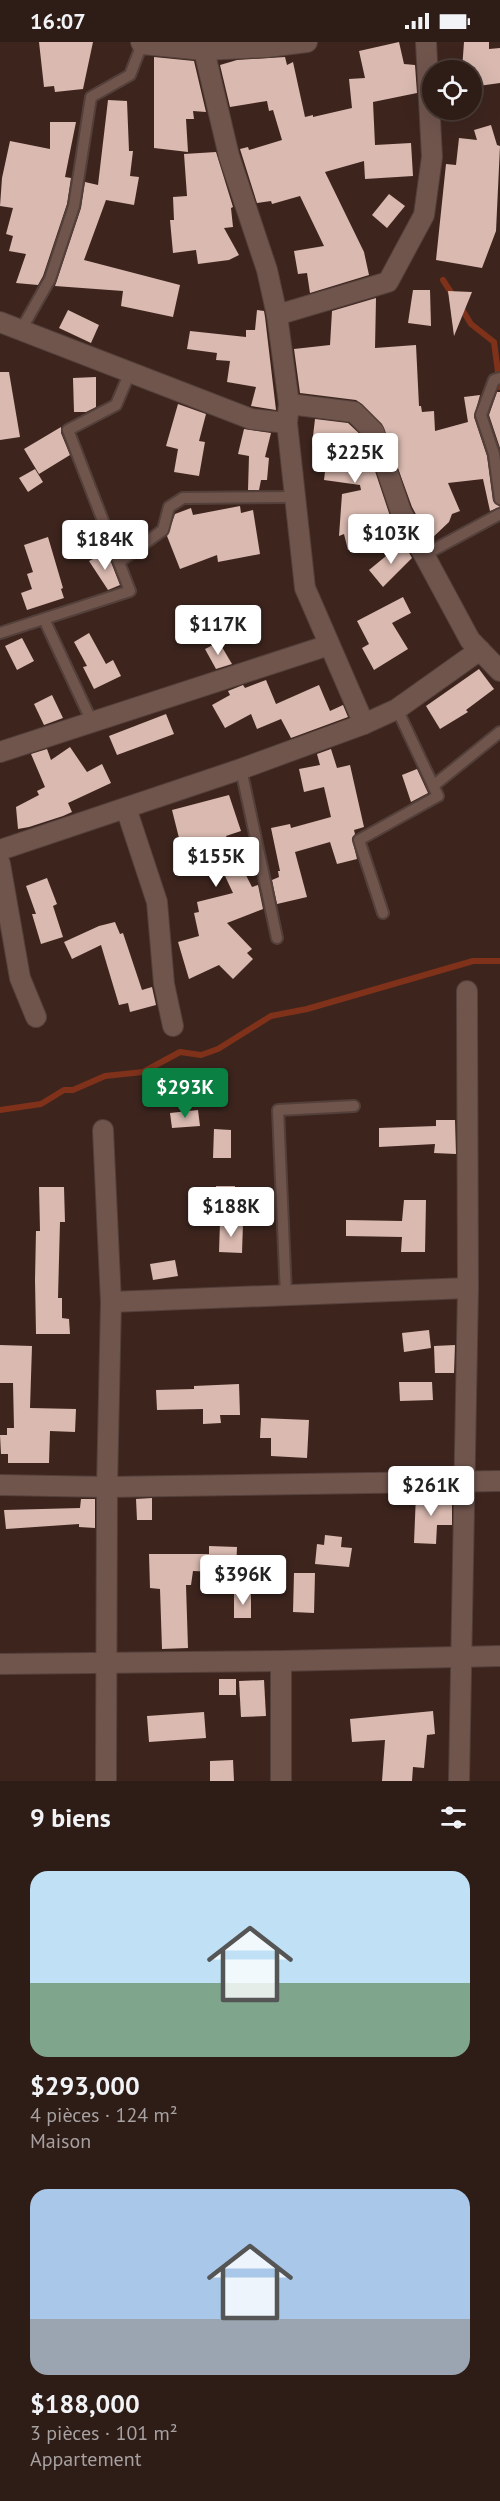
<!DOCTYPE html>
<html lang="fr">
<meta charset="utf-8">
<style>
:root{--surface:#2e1c16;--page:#3a2923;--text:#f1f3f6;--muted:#a7a1a1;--line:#493a35;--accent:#0b8043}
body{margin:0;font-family:"PT Sans",sans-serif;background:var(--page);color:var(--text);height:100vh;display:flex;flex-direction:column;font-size:22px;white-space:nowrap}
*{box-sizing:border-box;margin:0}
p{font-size:20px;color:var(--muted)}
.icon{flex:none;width:33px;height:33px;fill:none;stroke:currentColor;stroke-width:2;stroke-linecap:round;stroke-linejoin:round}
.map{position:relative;height:1739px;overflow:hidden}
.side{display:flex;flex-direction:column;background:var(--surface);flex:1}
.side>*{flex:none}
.tools{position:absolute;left:422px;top:18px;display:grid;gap:12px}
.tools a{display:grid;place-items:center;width:60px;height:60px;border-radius:50%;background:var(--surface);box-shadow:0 6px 24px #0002,0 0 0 2px var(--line);font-size:30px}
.price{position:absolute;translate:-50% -51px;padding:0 14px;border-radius:6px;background:#fff;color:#222;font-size:20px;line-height:39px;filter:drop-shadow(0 2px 3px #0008)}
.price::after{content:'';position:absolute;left:50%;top:36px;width:18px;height:14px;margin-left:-9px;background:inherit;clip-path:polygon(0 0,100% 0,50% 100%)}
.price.active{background:var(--accent);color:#fff}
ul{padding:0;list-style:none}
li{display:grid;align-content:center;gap:12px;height:318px;padding:0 30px}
li span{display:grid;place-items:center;height:186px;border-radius:18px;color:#555}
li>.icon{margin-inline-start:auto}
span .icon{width:108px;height:108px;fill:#fffc;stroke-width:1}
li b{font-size:26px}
h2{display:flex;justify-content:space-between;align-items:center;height:72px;padding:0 30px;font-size:26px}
.status{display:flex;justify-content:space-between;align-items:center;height:42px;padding:0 30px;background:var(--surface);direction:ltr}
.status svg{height:16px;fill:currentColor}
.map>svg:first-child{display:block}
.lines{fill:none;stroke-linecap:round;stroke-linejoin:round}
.stream{stroke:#7f311a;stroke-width:6}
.building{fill:#d9b9b0}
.lane-casing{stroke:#54403a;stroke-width:14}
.street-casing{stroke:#54403a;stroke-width:22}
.lane{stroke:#70554d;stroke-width:10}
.street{stroke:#70554d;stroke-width:20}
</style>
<div class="status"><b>16:07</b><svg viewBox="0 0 49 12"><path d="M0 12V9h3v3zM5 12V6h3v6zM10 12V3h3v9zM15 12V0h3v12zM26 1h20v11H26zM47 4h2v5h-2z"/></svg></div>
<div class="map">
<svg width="500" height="1739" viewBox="0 0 500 1739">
<rect width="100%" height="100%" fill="#3d251e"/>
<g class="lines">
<!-- stream -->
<g class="stream">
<path d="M443,238l11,17"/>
<path d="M460,264l11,18 23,18 6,45"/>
<path d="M0,1068l41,-6 23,-14h9l32,-14 38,-4 37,-20 21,3 17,-6 53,-33 36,-7 166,-48h27"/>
</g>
</g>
<!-- building -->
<g class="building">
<path d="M39,0h54l-10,47 -28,3 -1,-6 -10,1z"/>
<path d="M399,0l5,22 11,1 2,28 -44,9 2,43 36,-2 2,33 -48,3 -1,-18 -39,11 39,80 5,23 -59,18 -3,-20 -9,1 -4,-23 30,-5 -24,-50 -28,8 -1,-3 -14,2 -17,-54 8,-2 1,3 33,-10 -9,-30 -4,1 -2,-10 -37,6 -10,-42 17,-5 48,-3 2,8 6,-3 12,55 8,-2v2l39,-9 -3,-29 16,-1 -6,-27z"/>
<path d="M464,0h25v7l11,-1v35l-29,4v-17h-9z"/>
<path d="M154,15l40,4 12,51 -13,-1 1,8h-8l2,33 -34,-4z"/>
<path d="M108,58l19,1 2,50h4l-3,25 9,1 -5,28 -28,-5 -22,60 96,25 -7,32 -52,-11 2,-15 -68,-5 26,-78 4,-26 13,3z"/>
<path d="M50,80h26l-11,55 6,1 -4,26 -24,72 -5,9 -22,-2 10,-29 -17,-3 4,-15 -7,-2 7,-26 -13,-2 2,-28 8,-37 40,8z"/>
<path d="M491,83l6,20 3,1 -4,85 -14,37 -46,-8 10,-96 10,1 3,-27 18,2 -3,-10z"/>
<path d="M216,110l17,55 -2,1 2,19 -9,1 15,27 -10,5 -31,4 -2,-14 -23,3 -3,-33h4l-1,-23 14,-1 -3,-42z"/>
<path d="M389,152l16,12 -18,22 -15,-13z"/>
<path d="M413,248h17l1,36 -23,-3z"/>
<path d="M448,249l24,1 -18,44z"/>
<path d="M376,256l-1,50 41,-3 3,61h2l1,6 12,-1 1,20 33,-9 -4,-25 16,-2 -6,22 13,39 6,45 7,6 -10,4 -7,-32 -35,4 12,28 -8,3 -3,8 -19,18 -18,-33 -30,-83 -20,-20 -6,-4 -56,-7 -6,-44 36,-4 2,-34z"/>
<path d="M68,268l31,15 -8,18 -32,-15z"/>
<path d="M257,268l7,1 1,6 11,93 -25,-4 5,-19 -29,-5 3,-21 -14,-1 1,-7 -30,-4 3,-18 56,6v-7h9z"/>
<path d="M0,330h9l11,65 -20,3z"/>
<path d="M96,335v30l-10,5h-12l-1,-34z"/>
<path d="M497,350h3v56l-11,-33z"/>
<path d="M178,362l28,10 -7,27 6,1 -6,34 -25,-4 4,-23 -12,-3z"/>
<path d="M315,377l33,4 16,15 26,78 10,19 -52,15 -4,-16 -5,2 3,-42 19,-4 -1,-5 -36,-5 4,-33 -16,-2z"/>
<path d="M61,385v6l9,22 -31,19 -15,-25z"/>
<path d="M244,387l27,4 -6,24 4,1 -2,22h-6l-2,10h-11l1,-34 -11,-2z"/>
<path d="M35,427l8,13 -15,10 -9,-14z"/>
<path d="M240,464l1,7 12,-3 7,44 -42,8 -1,-7 -37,14 -13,-33 8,-22 16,-6 2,7z"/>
<path d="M48,495l15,51 -2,1 3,9 -37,12 -6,-17 11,-4 -5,-15 6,-2 -9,-27z"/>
<path d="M403,500l9,16 -29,29 -14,-17z"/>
<path d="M107,510l13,33 -12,5 -19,-29z"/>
<path d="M403,555l8,16 -19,10 16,26 -34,21 -12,-22 7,-4 -12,-23z"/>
<path d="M89,591l17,31 7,-4 8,16 -27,13 -11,-22 4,-1 -13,-24z"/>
<path d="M22,596l12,23 -17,9 -12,-24z"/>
<path d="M219,600l13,22 -16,5 -11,-20z"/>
<path d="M479,627l15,20 -28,21 2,2 -28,17 -14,-23z"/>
<path d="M266,638l10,24 43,-19 11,26 13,-6 5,12 -57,21 -10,-19 -24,10 -6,-15 -26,14 -13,-23 18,-10 -2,-4 15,-6 2,3z"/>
<path d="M52,653l11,23 -19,7 -10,-21z"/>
<path d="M166,672l8,20 -57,21 -8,-19z"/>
<path d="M70,705l17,25 15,-8 9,19 -43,20 4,9 -9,4 -34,11 -11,2 -2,-22 23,-12 -2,-4 8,-4 -14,-33 16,-5 4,11z"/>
<path d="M331,707l6,19 13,-3 14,62 -10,3 1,4 -3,4 5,21 -20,5 -7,-22 -35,10 12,45 -30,7 -5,-24 7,-3 -1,-6h2l-9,-43 19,-4 1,4 40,-11 -7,-30 -20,5 -5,-23 21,-4 -3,-11z"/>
<path d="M417,727l11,24 -17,9 -9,-27z"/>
<path d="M229,753l12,36 -15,5 26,51 6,-2 5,24 -36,14 25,26 -5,4 6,6 -20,20 -14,-14 -30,14 -11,-37 21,-6 -5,-23 5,-1 -2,-10 36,-9 -15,-32 -26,11 -12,-30 -8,-32z"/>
<path d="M47,836l10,26 -4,2 10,31 -22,7 -9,-30h4l-10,-28z"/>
<path d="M115,880l5,12 3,-1 19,57 10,-3 4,18 -26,7 -2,-9 -9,2 -18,-60 -29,14 -8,-17 35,-16z"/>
<path d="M198,1068l2,16 -28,2 -2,-15z"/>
<path d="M436,1078h19l1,34 -22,-1 1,-9 -56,3v-19l57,-2z"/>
<path d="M214,1087l17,1v28h-18z"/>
<path d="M216,1144h19l-2,30h-18z"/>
<path d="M39,1145h25l1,35h-5l-2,76h4v20l7,1 1,15h-34l-1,-54 1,-49h4z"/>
<path d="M404,1158h22l-1,52h-24l1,-15 -56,-1v-16l56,1z"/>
<path d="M220,1180l23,1 -1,30 -23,-1z"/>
<path d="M175,1218l3,16 -25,4 -3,-16z"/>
<path d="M429,1288l2,18 -27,4 -2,-19z"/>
<path d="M0,1303l32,1 -2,62 46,1 -1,23 -25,-1 -1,32h-41v-9h-7l-1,-19h7v-7h7l-1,-45h-13z"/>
<path d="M455,1303l-1,28h-19l-1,-27z"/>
<path d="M399,1340h33l1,18 -33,1z"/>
<path d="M239,1342l1,31h-20l1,8 -18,1v-15l-46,1 -1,-20 38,-1v-3z"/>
<path d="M261,1376l48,2 -2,38 -36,-2v-18h-11z"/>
<path d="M416,1452h22v5l14,1v25h-15l-1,19 -22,-1z"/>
<path d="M152,1456v22h-15l-1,-21z"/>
<path d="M81,1457h14v29l-16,-1v-3l-73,5 -2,-19 76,-2z"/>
<path d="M325,1493l17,2 -1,10 11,1 -3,19 -34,-3 2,-20 7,1z"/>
<path d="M209,1504l28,1 -1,26 -43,-2 -2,14h-5l2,63 -26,1 -2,-60 -10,-1 -1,-34h60z"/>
<path d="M294,1531h21l-1,40 -21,-1z"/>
<rect x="234" y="1551" width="17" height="25"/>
<rect x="219" y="1637" width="17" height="16"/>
<path d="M264,1638l2,36 -25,1 -2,-36z"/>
<path d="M433,1669l2,23 -8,1 -3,33 -11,-1 -1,14h-30l3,-41 -33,2 -2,-23z"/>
<path d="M204,1670l2,26 -57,4 -2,-26z"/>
<path d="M233,1718l1,21h-24v-20z"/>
</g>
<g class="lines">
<!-- lane casing -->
<g class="lane-casing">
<g id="lane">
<path d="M21,288l29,-51 24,-73 17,-109 39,-22 12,-31"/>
<path d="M500,336l-6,2 -13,35 13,39 6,45"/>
<path d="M424,513l76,-41"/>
<path d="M119,520l44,-32 6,-23 14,-9 112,-1"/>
<path d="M44,577l48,103"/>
<path d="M0,591l130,-42 -62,-161 48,-25 14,-33"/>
<path d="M241,727l36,169"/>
<path d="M433,744l67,-54"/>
<path d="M383,871l-24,-73 79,-44 -41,-87"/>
<path d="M286,1253l-8,-185 76,-4"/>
</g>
</g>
<!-- street casing -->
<g class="street-casing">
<g id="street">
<path d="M141,0l1,2 62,6 63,-3 40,-5"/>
<path d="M204,8l25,106 38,114 10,45 12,89 -2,19 18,165 59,136"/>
<path d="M277,273l111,-33 36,-67 8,-58 -6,-115"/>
<path d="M0,280l251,97 36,4"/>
<path d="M289,362l65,8 20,20 27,80 69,128 30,31"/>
<path d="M0,710l329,-107"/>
<path d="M126,766l31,94 7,82 9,42"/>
<path d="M0,808l241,-81 123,-45 33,-15 83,-59"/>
<path d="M0,822l20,114 16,39"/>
<path d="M103,1088l8,172 -4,185 -1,294"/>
<path d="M111,1260l357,-14"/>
<path d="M0,1443l107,2 393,-6"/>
<path d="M0,1622l281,-3 219,-5"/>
<path d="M281,1739v-120"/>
<path d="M459,1739l9,-493 -1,-297"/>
</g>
</g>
<!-- lane -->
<use href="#lane" class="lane"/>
<!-- street -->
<use href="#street" class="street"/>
</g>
</svg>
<div class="tools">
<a><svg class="icon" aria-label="locate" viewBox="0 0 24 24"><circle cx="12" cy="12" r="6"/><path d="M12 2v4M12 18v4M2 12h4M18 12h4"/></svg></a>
</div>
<b class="price" style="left:355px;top:442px">$225K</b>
<b class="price" style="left:391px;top:523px">$103K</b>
<b class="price" style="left:105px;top:529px">$184K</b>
<b class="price" style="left:218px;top:614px">$117K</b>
<b class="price" style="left:216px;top:846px">$155K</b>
<b class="price active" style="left:185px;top:1077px">$293K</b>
<b class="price" style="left:231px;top:1196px">$188K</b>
<b class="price" style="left:431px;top:1475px">$261K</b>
<b class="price" style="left:243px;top:1564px">$396K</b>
</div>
<section class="side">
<h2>9 biens<svg class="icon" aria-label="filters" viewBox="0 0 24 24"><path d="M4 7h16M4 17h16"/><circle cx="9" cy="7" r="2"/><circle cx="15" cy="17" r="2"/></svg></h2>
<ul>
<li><span style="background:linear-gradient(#bfe0f5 60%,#7fa58c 0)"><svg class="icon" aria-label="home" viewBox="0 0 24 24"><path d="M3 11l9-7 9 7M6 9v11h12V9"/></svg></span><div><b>$293,000</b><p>4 pièces · 124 m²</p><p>Maison</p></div></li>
<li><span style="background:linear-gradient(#a9c7e8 70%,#9aa5b1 0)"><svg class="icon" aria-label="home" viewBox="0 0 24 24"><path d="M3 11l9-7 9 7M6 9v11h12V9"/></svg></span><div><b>$188,000</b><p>3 pièces · 101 m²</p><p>Appartement</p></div></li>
</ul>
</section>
